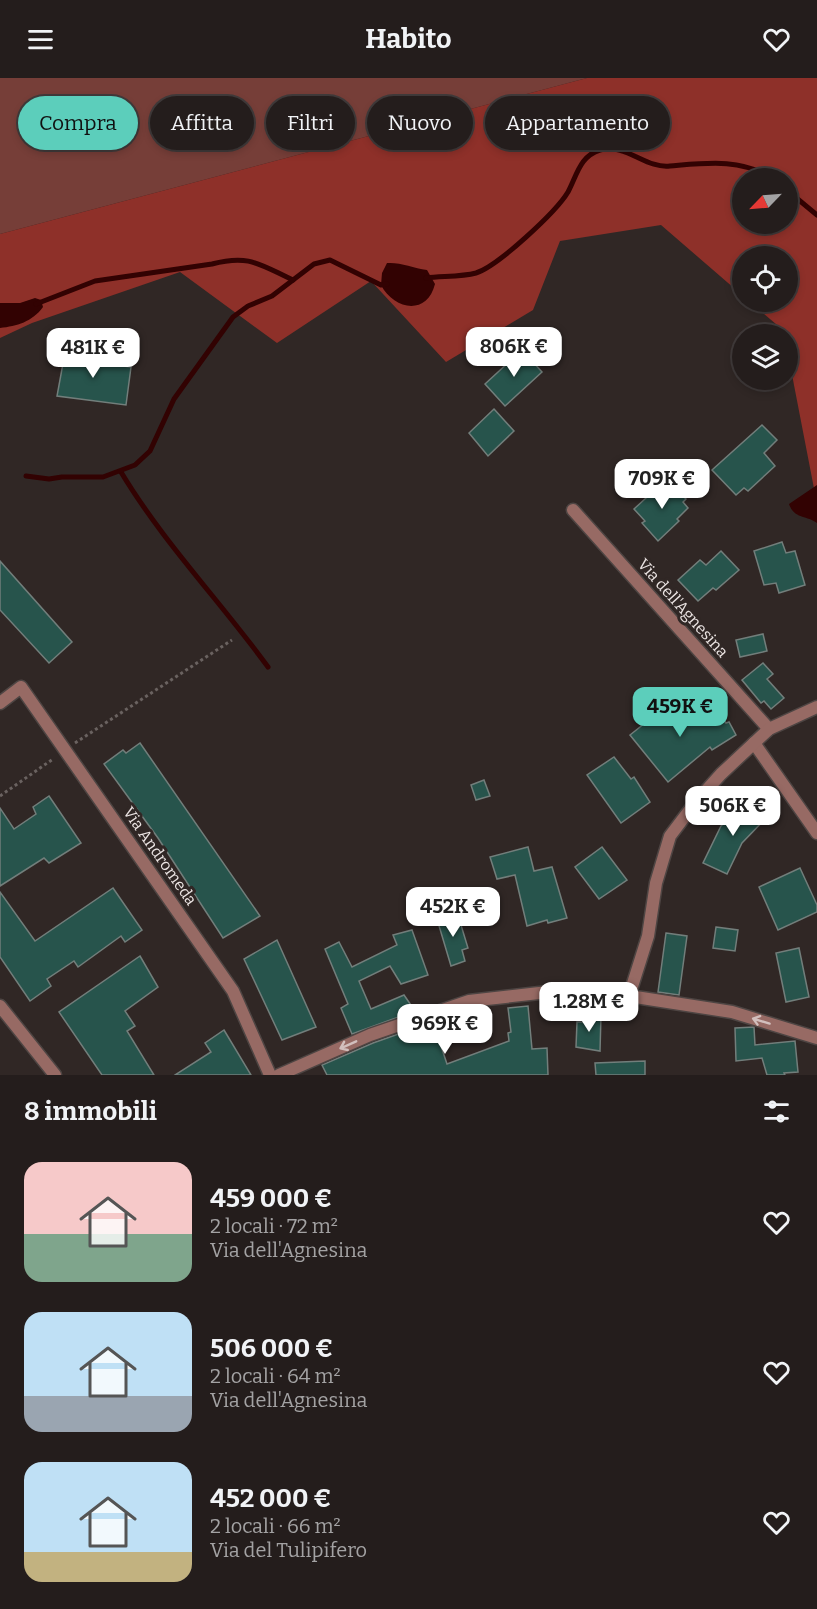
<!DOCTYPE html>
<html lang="it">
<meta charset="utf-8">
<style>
:root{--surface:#241d1c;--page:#302a29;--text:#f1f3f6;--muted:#a3a2a3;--line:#413b3b;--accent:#5ccebb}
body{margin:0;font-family:Bitter,serif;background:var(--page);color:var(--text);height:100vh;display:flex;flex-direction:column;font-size:22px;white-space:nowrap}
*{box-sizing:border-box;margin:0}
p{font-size:20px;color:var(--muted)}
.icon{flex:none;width:33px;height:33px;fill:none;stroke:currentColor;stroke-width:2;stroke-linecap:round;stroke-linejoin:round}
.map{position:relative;height:997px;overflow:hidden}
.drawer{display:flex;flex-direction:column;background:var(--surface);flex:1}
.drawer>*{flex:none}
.banner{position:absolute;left:18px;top:18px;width:782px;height:54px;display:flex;gap:12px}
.needle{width:39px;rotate:245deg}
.controls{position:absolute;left:732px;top:90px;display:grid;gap:12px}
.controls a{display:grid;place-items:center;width:66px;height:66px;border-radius:50%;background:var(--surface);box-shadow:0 3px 9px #0003,0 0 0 2px var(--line);font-size:30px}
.price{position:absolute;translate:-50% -51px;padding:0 14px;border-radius:12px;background:#fff;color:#222;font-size:20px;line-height:39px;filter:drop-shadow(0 2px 3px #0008)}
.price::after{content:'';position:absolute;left:50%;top:36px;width:18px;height:14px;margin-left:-9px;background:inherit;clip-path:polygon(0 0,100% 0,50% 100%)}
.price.current{background:var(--accent);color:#111}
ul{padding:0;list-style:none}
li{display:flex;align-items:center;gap:18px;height:150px;padding:0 24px}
li span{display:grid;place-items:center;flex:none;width:168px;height:120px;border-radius:18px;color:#555}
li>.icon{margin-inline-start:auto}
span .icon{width:72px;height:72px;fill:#fffc;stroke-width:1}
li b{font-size:26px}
h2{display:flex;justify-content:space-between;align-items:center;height:72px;padding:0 24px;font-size:26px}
.chip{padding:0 21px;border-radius:27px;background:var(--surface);box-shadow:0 3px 9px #0003,0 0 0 2px var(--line);font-size:21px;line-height:54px}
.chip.current{background:var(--accent);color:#111}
header{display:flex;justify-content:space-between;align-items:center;height:78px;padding:0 24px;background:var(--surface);font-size:27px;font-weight:700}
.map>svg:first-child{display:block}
.green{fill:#763e38}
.forest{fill:#8e3029;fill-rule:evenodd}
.water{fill:#320202}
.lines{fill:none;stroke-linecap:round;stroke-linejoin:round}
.stream{stroke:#320202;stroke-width:5}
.building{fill:#27544c;stroke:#727e7b;stroke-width:1.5}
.minor-casing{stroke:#4e4543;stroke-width:15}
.path{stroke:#6a6260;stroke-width:3;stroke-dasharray:3 3;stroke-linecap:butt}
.minor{stroke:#976a64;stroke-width:12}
.oneway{stroke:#d2bfbd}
.labels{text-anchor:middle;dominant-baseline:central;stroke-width:6;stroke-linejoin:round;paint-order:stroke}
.street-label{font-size:16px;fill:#ebe4e3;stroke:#302725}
</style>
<header><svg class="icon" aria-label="menu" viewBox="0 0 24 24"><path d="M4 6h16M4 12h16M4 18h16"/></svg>Habito<svg class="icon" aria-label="heart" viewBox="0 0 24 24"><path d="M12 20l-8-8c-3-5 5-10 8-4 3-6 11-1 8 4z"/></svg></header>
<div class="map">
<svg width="817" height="997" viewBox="0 0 817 997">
<rect width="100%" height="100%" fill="#302725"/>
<!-- green -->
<path class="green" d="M0,0h587l-587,156z"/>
<!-- forest -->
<path class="forest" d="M587,0h230v426l-29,-150v-20h-4l-1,-4 -33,-28h38v-46h-46v39l-81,-70 -101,16 -27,69 -87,52 -75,-81 -94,62 -97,-71 -148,51 -32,15v-104zM742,100h46v46h-46z"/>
<!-- water -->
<g class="water">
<path d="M387,185c13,-1 26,5 40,7l8,14c-8,32 -41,26 -54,1l1,-12z"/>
<path d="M35,220l6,2 2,7c-11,15 -26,19 -43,21v-25h20z"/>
<path d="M817,407v38c-11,-8 -23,-4 -28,-19z"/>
</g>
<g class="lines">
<!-- stream -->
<g class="stream">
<path d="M788,113l29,24"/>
<path d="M426,200c16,-2 35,-1 50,-5 22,-7 80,-61 92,-81 9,-17 12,-36 32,-42 26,-7 46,19 70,16 36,-3 70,-8 102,12"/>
<path d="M36,226l59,-23 117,-17c38,-10 48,1 81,16l21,-16 16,-4 51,25 6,-1"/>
<path d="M121,394c42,70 99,129 147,195"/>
<path d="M26,398l23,3 13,-2h41l32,-12 15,-14 24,-52 59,-82 15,-11 24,-10 21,-16"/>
</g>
</g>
<!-- building -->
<g class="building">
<path d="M66,269l20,2 -1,12 46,6 -5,38 -69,-9z"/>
<path d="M522,272l20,22 -37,34 -20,-22z"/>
<path d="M494,331l20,22 -26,25 -19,-23z"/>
<path d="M762,347l15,15 -13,13 11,13 -27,25 -4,-3 -8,7 -24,-25z"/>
<path d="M668,404l18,17 -3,3 5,6 -11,11 2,2 -21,20 -16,-18 3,-2 -11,-12 24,-22 2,2z"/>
<path d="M782,464l4,11 9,-2 10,34 -26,8 -3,-10 -12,2 -10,-34z"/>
<path d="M721,473l18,19 -23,20 -3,-2 -15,13 -20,-21 22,-20 6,5z"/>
<path d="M0,483l72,81 -23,21 -49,-53z"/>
<path d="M763,556l4,17 -27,6 -4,-17z"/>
<path d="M763,585l10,11 -6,5 17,19 -13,11 -7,-8 -3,2 -19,-23z"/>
<path d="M676,619l20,26 21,-13 9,13 3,-1 7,13 -24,15 -2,-3 -42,35 -38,-47 35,-28 -2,-2z"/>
<path d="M140,665l120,173 -37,22 -65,-100 -54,-74 19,-14 3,3z"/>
<path d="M614,679l17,22 3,-2 16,25 -29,21 -34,-48z"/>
<path d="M484,702l6,16 -14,4 -5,-15z"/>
<path d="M49,718l32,47 -32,20 -5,-5 -44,28v-78l14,21 22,-15 -3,-7z"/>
<path d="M746,722l20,18 -24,25 -15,31 -24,-11 18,-37z"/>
<path d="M528,769l6,24 18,-4 15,51 -19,5 -1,-3 -20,6 -12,-51 -18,4 -7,-22z"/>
<path d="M602,769l25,33 -28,19 -24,-32z"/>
<path d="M800,790l17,37v7l-39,18 -19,-43z"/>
<path d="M113,810l29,42 -17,12 -4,-6 -43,31 -4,-6 -27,18 4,7 -21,15 -30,-44v-65l35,49z"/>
<path d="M457,834l11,36 -6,2 3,11 -14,5 -14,-47z"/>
<path d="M716,849l22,3 -3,21 -22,-3z"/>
<path d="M412,852l16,45 -27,9 -11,-18 -31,15 12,28 33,-14 11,16 -63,23 -11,-26 7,-4 -23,-55 14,-7 13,25 45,-22 -4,-10z"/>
<path d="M666,855l21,3 -8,59 -21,-3z"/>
<path d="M277,862l39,87 -34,13 -38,-81z"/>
<path d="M799,870l10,49 -23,5 -10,-49z"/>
<path d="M140,878l18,31 -33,24 10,15 -8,5 27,44h-52l-43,-63z"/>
<path d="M528,928l4,43 15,-1 1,27h-221l-5,-10 51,-22 51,-18 2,3 8,-3 13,39 62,-23 -1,-8 3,-1 -3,-24z"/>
<path d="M584,937h17l-1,36 -24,-4 1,-25h7z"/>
<path d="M754,949l1,18 40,-4 3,31 -14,1 1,2h-18l-5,-17 -26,3 -1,-33z"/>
<path d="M224,952l27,45h-76l36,-23 -6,-9z"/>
<path d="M645,983v14h-49l-1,-12z"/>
</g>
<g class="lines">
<!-- minor casing -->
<g class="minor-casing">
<g id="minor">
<path d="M573,432l196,219"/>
<path d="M0,625l21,-16 212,304 37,84"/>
<path d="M754,665l63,90"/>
<path d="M629,918l19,-60 8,-53 14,-47 25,-33 26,-29 48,-45 48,-22"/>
<path d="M0,928l55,69"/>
<path d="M279,997l91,-40 99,-34 88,-10 72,5 103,16 85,26"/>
</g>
</g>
<!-- path -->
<g class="path">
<path d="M75,665l157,-103"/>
<path d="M0,718l53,-37"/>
</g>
<!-- minor -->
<use href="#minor" class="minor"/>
</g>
<!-- one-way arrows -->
<defs><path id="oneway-shaft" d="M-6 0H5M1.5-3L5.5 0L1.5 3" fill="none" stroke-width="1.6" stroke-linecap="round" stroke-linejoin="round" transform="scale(1.5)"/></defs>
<g class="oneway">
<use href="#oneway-shaft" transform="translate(761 943) rotate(-163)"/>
<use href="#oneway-shaft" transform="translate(348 967) rotate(156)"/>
</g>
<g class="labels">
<!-- street labels -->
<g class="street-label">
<text transform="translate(683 530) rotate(48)">Via dell'Agnesina</text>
<text transform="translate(160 778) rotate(55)">Via Andromeda</text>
</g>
</g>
</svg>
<div class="controls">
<a><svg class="needle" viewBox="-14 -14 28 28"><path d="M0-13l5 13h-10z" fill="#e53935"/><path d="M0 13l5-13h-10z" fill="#a3a2a3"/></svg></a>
<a><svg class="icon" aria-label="locate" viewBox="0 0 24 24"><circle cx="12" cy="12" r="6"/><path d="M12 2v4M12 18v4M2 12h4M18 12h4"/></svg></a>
<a><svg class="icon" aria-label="layers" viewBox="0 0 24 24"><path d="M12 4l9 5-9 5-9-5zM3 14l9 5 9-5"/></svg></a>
</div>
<b class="price" style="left:514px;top:300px">806K €</b>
<b class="price" style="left:93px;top:301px">481K €</b>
<b class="price" style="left:662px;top:432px">709K €</b>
<b class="price current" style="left:680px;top:660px">459K €</b>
<b class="price" style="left:733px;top:759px">506K €</b>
<b class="price" style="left:453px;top:860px">452K €</b>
<b class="price" style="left:589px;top:955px">1.28M €</b>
<b class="price" style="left:445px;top:977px">969K €</b>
<div class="banner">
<a class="chip current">Compra</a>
<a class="chip">Affitta</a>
<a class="chip">Filtri</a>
<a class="chip">Nuovo</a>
<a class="chip">Appartamento</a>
</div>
</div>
<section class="drawer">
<h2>8 immobili<svg class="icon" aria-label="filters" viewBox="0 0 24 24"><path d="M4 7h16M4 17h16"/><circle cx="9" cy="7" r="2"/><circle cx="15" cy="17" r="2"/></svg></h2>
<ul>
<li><span style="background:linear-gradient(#f6c9c9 60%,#7fa58c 0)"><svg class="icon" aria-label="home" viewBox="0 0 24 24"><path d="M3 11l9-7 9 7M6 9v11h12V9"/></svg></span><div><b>459 000 €</b><p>2 locali · 72 m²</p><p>Via dell'Agnesina</p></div><svg class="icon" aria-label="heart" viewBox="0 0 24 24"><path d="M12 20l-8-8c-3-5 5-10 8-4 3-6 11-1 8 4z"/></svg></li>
<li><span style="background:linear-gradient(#bfe0f5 70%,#9aa5b1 0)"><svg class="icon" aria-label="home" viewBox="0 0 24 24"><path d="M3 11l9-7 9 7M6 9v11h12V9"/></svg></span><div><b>506 000 €</b><p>2 locali · 64 m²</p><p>Via dell'Agnesina</p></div><svg class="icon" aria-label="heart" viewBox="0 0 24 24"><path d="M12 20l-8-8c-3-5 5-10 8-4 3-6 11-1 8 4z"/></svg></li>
<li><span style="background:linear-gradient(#bfe0f5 75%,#c2b280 0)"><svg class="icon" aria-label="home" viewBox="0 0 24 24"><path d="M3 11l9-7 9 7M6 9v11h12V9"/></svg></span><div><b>452 000 €</b><p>2 locali · 66 m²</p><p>Via del Tulipifero</p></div><svg class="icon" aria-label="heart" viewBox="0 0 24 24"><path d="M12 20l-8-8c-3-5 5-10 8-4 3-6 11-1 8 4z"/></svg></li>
</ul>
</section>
